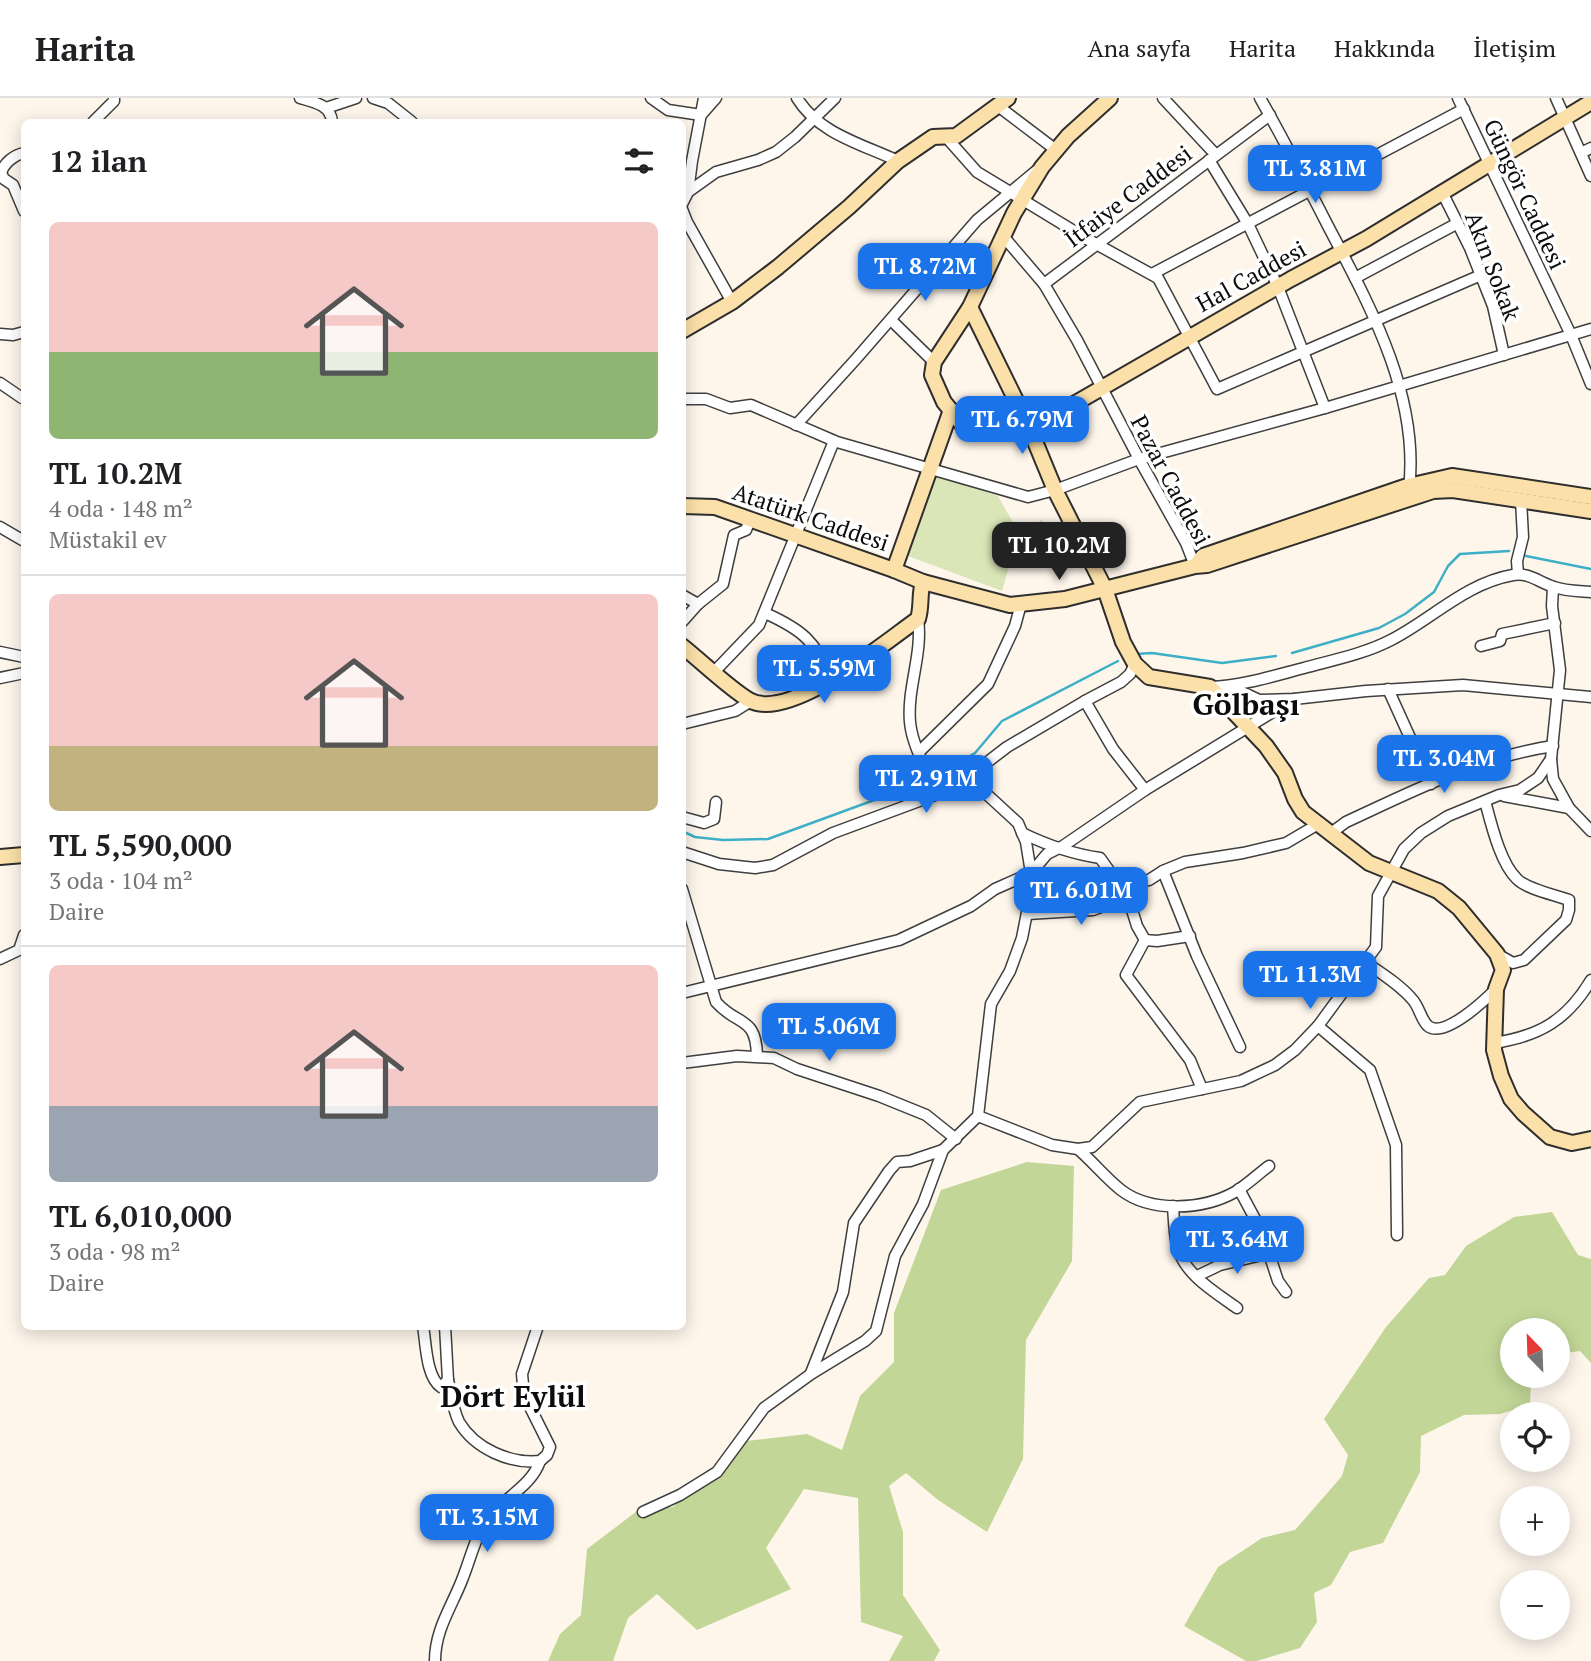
<!DOCTYPE html>
<html lang="tr">
<meta charset="utf-8">
<style>
:root{--surface:#fff;--page:#f6f6f6;--text:#202124;--muted:#757577;--line:#e0e0e0;--accent:#1a73e8}
body{margin:0;font-family:"PT Serif",serif;background:var(--page);color:var(--text);height:100vh;display:flex;flex-direction:column;font-size:26px;white-space:nowrap}
*{box-sizing:border-box;margin:0}
p{font-size:23px;color:var(--muted)}
.icon{flex:none;width:38px;height:38px;fill:none;stroke:currentColor;stroke-width:2;stroke-linecap:round;stroke-linejoin:round}
.map{position:relative;flex:1;overflow:hidden}
.side{position:absolute;left:21px;top:21px;width:665px;height:1211px;display:flex;flex-direction:column;background:var(--surface);border-radius:10px;box-shadow:0 4px 18px #0003}
.side>*{flex:none}
.needle{width:46px;rotate:337deg}
.tools{position:absolute;left:1500px;top:1220px;display:grid;gap:14px}
.tools a{display:grid;place-items:center;width:70px;height:70px;border-radius:50%;background:var(--surface);box-shadow:0 4px 18px #0003;font-size:35px}
.price{position:absolute;translate:-50% -60px;padding:0 16px;border-radius:14px;background:var(--accent);color:#fff;font-size:23px;line-height:46px;filter:drop-shadow(0 2px 4px #0008)}
.price::after{content:'';position:absolute;left:50%;top:42px;width:21px;height:16px;margin-left:-10px;background:inherit;clip-path:polygon(0 0,100% 0,50% 100%)}
.price.current{background:#222;color:#fff}
ul{padding:0;list-style:none}
li{display:grid;align-content:center;gap:14px;height:371px;padding:0 28px}
li+li{border-top:2px solid var(--line)}
li span{display:grid;place-items:center;height:217px;border-radius:10px;color:#555}
li>.icon{margin-inline-start:auto}
span .icon{width:126px;height:126px;fill:#fffc;stroke-width:1}
li b{font-size:30px}
h2{display:flex;justify-content:space-between;align-items:center;height:84px;padding:0 28px;font-size:30px}
header{display:flex;align-items:center;gap:42px;box-sizing:border-box;height:98px;padding:0 35px;background:var(--surface);border-bottom:2px solid var(--line)}
header strong{font-size:33px}
nav{display:flex;gap:38px;margin-inline-start:auto;font-size:24px}
.map>svg:first-child{display:block}
.green{fill:#dae6b7}
.forest{fill:#c2d797}
.lines{fill:none;stroke-linecap:round;stroke-linejoin:round}
.stream{stroke:#3dafc7;stroke-width:2.5}
.street-casing{stroke:#3f3f3f;stroke-width:13}
.secondary-casing{stroke:#2e2e2e;stroke-width:18}
.street{stroke:#fff;stroke-width:10}
.secondary{stroke:#fbe0a9;stroke-width:14}
.labels{text-anchor:middle;dominant-baseline:central;stroke-width:7;stroke-linejoin:round;paint-order:stroke}
.street-label{font-size:23px;fill:#0c0c0c;stroke:#fff}
.district-label{font-size:30px;font-weight:bold;fill:#0c0c0c;stroke:#fff}
</style>
<header>
<strong>Harita</strong>
<nav><a>Ana sayfa</a><a>Harita</a><a>Hakkında</a><a>İletişim</a></nav>
</header>
<div class="map">
<svg width="1591" height="1563" viewBox="0 0 1591 1563">
<rect width="100%" height="100%" fill="#fef6eb"/>
<!-- green -->
<g class="green">
<path d="M933,377l65,21 21,37 -17,58 -94,-35z"/>
<path d="M1041,421l21,37 -42,-4z"/>
</g>
<!-- forest -->
<g class="forest">
<path d="M1027,1064l47,4 -2,95 -46,79 -3,119 -36,73 -49,-32 -32,-27 -17,13 14,46v63l37,55 -6,11h-45l14,-25 -42,-14 -3,-124 -54,-9 -38,59 25,41 -94,41 -40,-36 -29,24 -15,43h-65l12,-27 21,-19 6,-66 50,-38 36,-4 73,-66 61,-7 35,16 18,-54 34,-34v-49l47,-123z"/>
<path d="M1552,1114l26,43 13,4v104l-11,-12 -22,3v-24h-46v30l-7,1 7,5v10h13l6,3 -1,26 -30,9 -36,1 -43,21 -1,36 -37,71 -33,9 -19,33 -17,8 3,29 -17,26 -43,13h-11l-62,-35 34,-59 44,-29 33,-8 47,-54 6,-21 -24,-36 62,-92 43,-49 16,-3 21,-29 48,-29z"/>
</g>
<g class="lines">
<!-- stream -->
<g class="stream">
<path d="M1526,458l65,13"/>
<path d="M1292,555l87,-25 26,-14 29,-22 14,-26 12,-12 49,-3"/>
<path d="M1136,556l16,-1 70,10 54,-7"/>
<path d="M936,678l39,-23 27,-32 116,-60"/>
<path d="M682,733l13,6 28,3 45,-1 150,-55"/>
</g>
<!-- street casing -->
<g class="street-casing">
<g id="street">
<path d="M300,0c14,4 31,7 32,24"/>
<path d="M373,0l15,5 24,19"/>
<path d="M651,0l17,12 33,5 15,-17"/>
<path d="M797,0c22,36 65,46 101,63"/>
<path d="M1163,0l53,57"/>
<path d="M1260,0c24,42 46,85 68,128 42,80 92,170 81,263"/>
<path d="M1458,0l113,237 20,49"/>
<path d="M1556,0l35,78"/>
<path d="M998,8l58,44"/>
<path d="M326,10l30,-10"/>
<path d="M93,24l21,-21v-3"/>
<path d="M946,39l31,35 110,67 71,39 59,111 264,-114"/>
<path d="M24,55c-10,2 -20,10 -23,20l3,6 9,6 11,26"/>
<path d="M1581,55l10,-5"/>
<path d="M1209,62l39,64 30,63 47,121"/>
<path d="M688,94l28,-20 42,-12 18,-8 19,-15 40,-39"/>
<path d="M1442,94l28,56 23,58 11,49"/>
<path d="M682,106l6,-12 4,-31 12,-63"/>
<path d="M682,111l5,13 45,80"/>
<path d="M1003,138l41,48 33,56 62,119 47,84 9,23"/>
<path d="M1152,176l312,-165"/>
<path d="M1355,180l103,-55"/>
<path d="M1044,186l226,-169"/>
<path d="M891,222l43,42"/>
<path d="M0,236l13,1 11,-3"/>
<path d="M0,285l22,15h2"/>
<path d="M682,301h24l24,9 21,-3 86,37 191,55 27,-7 84,-31 186,-51 266,-79"/>
<path d="M796,327l60,-66 121,-139 59,-49"/>
<path d="M0,429l24,14"/>
<path d="M1518,476l-1,-13 6,-24 -2,-37"/>
<path d="M1553,489l-1,19 8,64 -9,89 2,20 16,29 22,23"/>
<path d="M682,497l16,9"/>
<path d="M765,515c40,18 47,27 68,65"/>
<path d="M918,521c5,35 -11,68 -8,103 2,24 18,50 28,72"/>
<path d="M682,524l16,-18 25,-20 11,-49 12,-5 4,-11"/>
<path d="M1481,548l19,-5 2,-7 53,-11"/>
<path d="M0,554l24,5"/>
<path d="M714,574l45,-47 75,-184"/>
<path d="M0,580l24,-5"/>
<path d="M1229,588l30,14 35,-1 72,-8 97,-6 128,12"/>
<path d="M1210,589c32,-1 63,-11 94,-19 29,-8 60,-14 87,-28 41,-21 75,-57 122,-65 16,-3 27,8 41,12 11,4 25,4 37,5"/>
<path d="M1388,591l43,95"/>
<path d="M1085,603l28,48 32,41"/>
<path d="M682,626l53,-13 16,-10"/>
<path d="M919,654l69,-68 27,-58 6,-22"/>
<path d="M1504,698l65,12"/>
<path d="M1485,703c6,22 15,62 32,78 9,10 39,16 52,21v10l-3,10 -42,40 -11,3 -16,-9"/>
<path d="M682,719l22,6 10,-4 2,-17"/>
<path d="M1022,735c25,12 50,21 78,25l28,39 9,29 8,14 12,1 33,-5"/>
<path d="M1331,735l15,-11c67,-31 133,-65 207,-76"/>
<path d="M682,754l37,12 36,4 18,-3 60,-32 105,-39 30,-17 39,-30 78,-46 36,-19 9,-8 5,-10"/>
<path d="M1163,773l34,85 43,91"/>
<path d="M1123,789l26,-7 14,-9 22,-9 58,-9 43,-10 34,-20"/>
<path d="M682,791l34,113c22,25 40,13 41,54"/>
<path d="M1027,816l66,-4 35,-13"/>
<path d="M1145,842l-19,35 64,85 12,29"/>
<path d="M0,861l19,-9 5,-15"/>
<path d="M1365,864c16,11 34,22 47,37 7,7 9,21 16,27 16,13 57,-26 68,-37"/>
<path d="M682,895l217,-53 72,-34 24,-17 36,-16 16,-19 16,-8 82,-56 149,-91"/>
<path d="M1318,928l52,44 26,75 1,90"/>
<path d="M1494,945c46,-7 73,-23 97,-63"/>
<path d="M682,965l55,-7 37,2 23,11 82,27 47,19 30,24"/>
<path d="M978,1018l74,29 26,4 14,-2 48,-45 101,-21 34,-16 20,-15 23,-24 58,-79 2,-51 26,-47 17,-16 27,-17 51,-21 21,-5 18,-12 13,-19"/>
<path d="M1078,1051c15,13 28,29 43,41 30,23 82,20 114,2 12,-7 23,-18 34,-26"/>
<path d="M1239,1091l23,43 16,49 8,11"/>
<path d="M1173,1108c1,13 1,26 4,39 6,29 38,47 60,63"/>
<path d="M1197,1178l23,-11 50,-12"/>
<path d="M423,1228c3,17 3,51 18,61l7,-7 -3,-54"/>
<path d="M811,1275l32,-81 11,-69 35,-52 8,-9 13,-1 33,-11"/>
<path d="M448,1282c3,13 5,30 11,42 16,27 51,42 81,39l7,-6 3,-8 -26,-52 -2,-21 16,-48"/>
<path d="M643,1414l37,-17 37,-23 47,-64 47,-34 54,-33 11,-10 19,-75 28,-52 20,-54 35,-34 13,-112 19,-33 12,-33 9,-46v-19l-5,-31 -8,-19 -50,-46"/>
<path d="M435,1563c0,-31 16,-53 27,-81 9,-22 13,-45 28,-64 16,-19 42,-31 50,-55"/>
</g>
</g>
<!-- secondary casing -->
<g class="secondary-casing">
<g id="secondary">
<path d="M1110,0l-42,38 -26,31 -28,46 -44,94 -36,55 -2,13 12,27 17,21 23,6 22,1 23,-3 38,-19 224,-129 75,-40 225,-137"/>
<path d="M970,209l59,120 26,63 50,99 18,53 12,22 14,13 61,10 56,59 19,27 10,26 8,13 66,51 69,28 21,17 38,46 6,16 -7,19 -2,61 7,26 10,23 12,14 27,24 22,6 19,-4"/>
<path d="M682,233l50,-29 46,-35 71,-60 49,-46 35,-24 23,-1 52,-38"/>
<path d="M682,408l33,1 179,63 29,12 87,23 55,-6 130,-33 12,-1 226,-74 20,-1 138,21"/>
<path d="M1199,463l4,-5 201,-69 48,-11 139,21"/>
<path d="M894,472l57,-160"/>
<path d="M682,548c19,15 48,43 67,54 40,23 136,-58 169,-81 4,-13 1,-24 5,-37"/>
<path d="M0,759l24,-2"/>
</g>
</g>
<!-- street -->
<use href="#street" class="street"/>
<!-- secondary -->
<use href="#secondary" class="secondary"/>
</g>
<g class="labels">
<!-- street labels -->
<g class="street-label">
<text transform="translate(1525 96) rotate(65)">Güngör Caddesi</text>
<text transform="translate(1128 98) rotate(-37)">İtfaiye Caddesi</text>
<text transform="translate(1493 168) rotate(69)">Akın Sokak</text>
<text transform="translate(1251 178) rotate(-29)">Hal Caddesi</text>
<text transform="translate(1171 382) rotate(62)">Pazar Caddesi</text>
<text transform="translate(811 419) rotate(19)">Atatürk Caddesi</text>
</g>
<!-- district labels -->
<g class="district-label">
<text x="1246" y="606">Gölbaşı</text>
<text x="513" y="1298">Dört Eylül</text>
</g>
</g>
</svg>
<div class="tools">
<a><svg class="needle" viewBox="-14 -14 28 28"><path d="M0-13l5 13h-10z" fill="#e53935"/><path d="M0 13l5-13h-10z" fill="#757577"/></svg></a>
<a><svg class="icon" aria-label="locate" viewBox="0 0 24 24"><circle cx="12" cy="12" r="6"/><path d="M12 2v4M12 18v4M2 12h4M18 12h4"/></svg></a>
<a>+</a>
<a>−</a>
</div>
<b class="price" style="left:1315px;top:107px">TL 3.81M</b>
<b class="price" style="left:925px;top:205px">TL 8.72M</b>
<b class="price" style="left:1022px;top:358px">TL 6.79M</b>
<b class="price current" style="left:1059px;top:484px">TL 10.2M</b>
<b class="price" style="left:824px;top:607px">TL 5.59M</b>
<b class="price" style="left:1444px;top:697px">TL 3.04M</b>
<b class="price" style="left:926px;top:717px">TL 2.91M</b>
<b class="price" style="left:1081px;top:829px">TL 6.01M</b>
<b class="price" style="left:1310px;top:913px">TL 11.3M</b>
<b class="price" style="left:829px;top:965px">TL 5.06M</b>
<b class="price" style="left:1237px;top:1178px">TL 3.64M</b>
<b class="price" style="left:487px;top:1456px">TL 3.15M</b>
<section class="side">
<h2>12 ilan<svg class="icon" aria-label="filters" viewBox="0 0 24 24"><path d="M4 7h16M4 17h16"/><circle cx="9" cy="7" r="2"/><circle cx="15" cy="17" r="2"/></svg></h2>
<ul>
<li><span style="background:linear-gradient(#f6c9c9 60%,#8fb573 0)"><svg class="icon" aria-label="home" viewBox="0 0 24 24"><path d="M3 11l9-7 9 7M6 9v11h12V9"/></svg></span><div><b>TL 10.2M</b><p>4 oda · 148 m²</p><p>Müstakil ev</p></div></li>
<li><span style="background:linear-gradient(#f6c9c9 70%,#c2b280 0)"><svg class="icon" aria-label="home" viewBox="0 0 24 24"><path d="M3 11l9-7 9 7M6 9v11h12V9"/></svg></span><div><b>TL 5,590,000</b><p>3 oda · 104 m²</p><p>Daire</p></div></li>
<li><span style="background:linear-gradient(#f6c9c9 65%,#9aa5b1 0)"><svg class="icon" aria-label="home" viewBox="0 0 24 24"><path d="M3 11l9-7 9 7M6 9v11h12V9"/></svg></span><div><b>TL 6,010,000</b><p>3 oda · 98 m²</p><p>Daire</p></div></li>
</ul>
</section>
</div>
